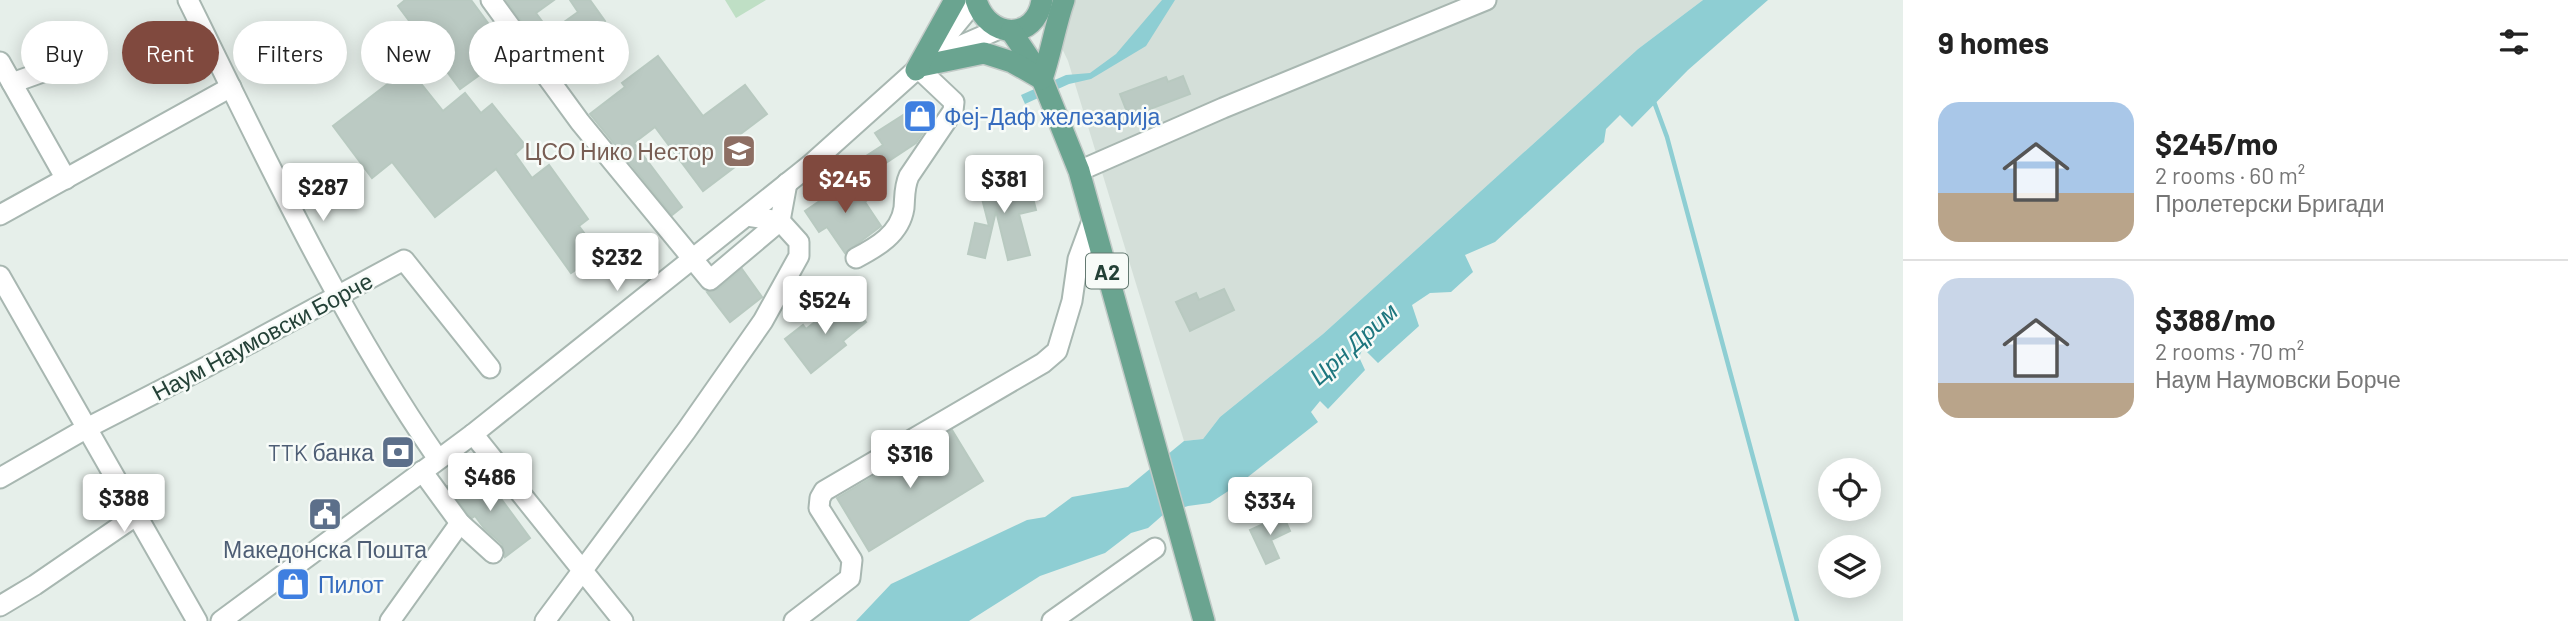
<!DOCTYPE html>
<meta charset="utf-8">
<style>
:root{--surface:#fff;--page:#f6f6f6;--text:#222;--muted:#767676;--line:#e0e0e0;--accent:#80493e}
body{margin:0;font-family:Barlow,sans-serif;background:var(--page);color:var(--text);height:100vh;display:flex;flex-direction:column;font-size:26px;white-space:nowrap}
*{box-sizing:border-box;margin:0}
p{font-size:23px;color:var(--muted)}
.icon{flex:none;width:38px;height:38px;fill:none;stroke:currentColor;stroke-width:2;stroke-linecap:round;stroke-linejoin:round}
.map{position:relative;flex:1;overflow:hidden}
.drawer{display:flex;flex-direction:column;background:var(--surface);width:665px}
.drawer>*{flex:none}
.guide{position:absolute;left:21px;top:21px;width:665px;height:63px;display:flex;gap:14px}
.controls{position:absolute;left:1818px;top:458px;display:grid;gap:14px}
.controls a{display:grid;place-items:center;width:63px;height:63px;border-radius:50%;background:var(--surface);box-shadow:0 4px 18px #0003;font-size:35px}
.price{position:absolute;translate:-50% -60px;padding:0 16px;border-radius:7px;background:#fff;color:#222;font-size:23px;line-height:46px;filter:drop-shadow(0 2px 4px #0008)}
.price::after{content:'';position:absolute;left:50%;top:42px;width:21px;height:16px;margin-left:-10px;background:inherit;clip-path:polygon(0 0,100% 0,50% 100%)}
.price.active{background:var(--accent);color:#fff}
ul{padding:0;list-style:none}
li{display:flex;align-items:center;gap:21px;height:175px;padding:0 35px}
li+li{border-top:2px solid var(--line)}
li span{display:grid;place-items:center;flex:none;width:196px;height:140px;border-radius:21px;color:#555}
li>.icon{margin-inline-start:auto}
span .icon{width:84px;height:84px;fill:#fffc;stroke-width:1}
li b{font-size:30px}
h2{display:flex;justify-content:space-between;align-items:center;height:84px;padding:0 35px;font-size:30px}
.chip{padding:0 24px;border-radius:32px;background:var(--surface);box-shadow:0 4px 18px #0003;font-size:24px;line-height:63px}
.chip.active{background:var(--accent);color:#fff}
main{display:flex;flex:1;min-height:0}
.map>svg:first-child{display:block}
.built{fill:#d4dfd9}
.green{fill:#bfdfc5}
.water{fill:#8eced3}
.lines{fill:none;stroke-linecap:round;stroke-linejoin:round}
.stream{stroke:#8eced3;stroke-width:4.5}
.building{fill:#bbcac3;stroke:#b8c9c0;stroke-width:2}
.minor-casing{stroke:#a8b7b1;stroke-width:23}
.major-casing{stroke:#c2cac7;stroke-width:24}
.minor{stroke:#fff;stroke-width:19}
.major{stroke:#6aa490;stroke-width:21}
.labels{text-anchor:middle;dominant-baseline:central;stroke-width:5;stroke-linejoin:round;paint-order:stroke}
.shield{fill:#f7fbf8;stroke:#637971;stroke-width:2}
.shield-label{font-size:21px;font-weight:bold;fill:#244137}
.shop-label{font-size:23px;fill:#366cbe;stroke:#f7fbf8;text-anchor:start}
.education-label{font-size:23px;fill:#785e54;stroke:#f7fbf8;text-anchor:end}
.street-label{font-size:23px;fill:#244137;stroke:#f7fbf8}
.service-label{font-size:23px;fill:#4e5e75;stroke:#f7fbf8;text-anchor:end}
.water-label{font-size:24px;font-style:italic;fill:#1d767e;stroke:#f7fbf8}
</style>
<main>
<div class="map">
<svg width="1903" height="621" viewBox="0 0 1903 621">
<rect width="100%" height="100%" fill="#e6efea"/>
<!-- built -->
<path class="built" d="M1039,0h664l-65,49 -315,285 -103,83 -17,22 -19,2 -116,-380z"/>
<!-- green -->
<path class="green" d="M725,0h41l-30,18z"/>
<!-- water -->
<g class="water">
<path d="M1162,0h13l-29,46 -55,33 -22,5 -44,20 -4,-9 45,-20 24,-2 26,-19z"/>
<path d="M1703,0h65l-80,70 -56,57 -12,-12 -14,14 -2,13 -109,100 -30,13 8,17 -22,20 -21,1 -18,12 7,21 -41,37 -15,-15 -4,9 6,13 -37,39 -8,-8 -9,11 7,10 -79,62 -29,19 -22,3 -24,8 -16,14 -17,5 -26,20 -65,23 -71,45h-113l35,-37 136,-64 18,-3 27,-20 56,-10 56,-46 19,-2 17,-22 103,-83 315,-285z"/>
</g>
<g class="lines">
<!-- stream -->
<path class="stream" d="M1653,99l14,38 130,484"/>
</g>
<!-- building -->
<g class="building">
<path d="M405,0h66l39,53 -50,36 -62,-83z"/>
<path d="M506,0h48l-18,13 14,19 28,-20 -8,-12h20l15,21 -41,30 5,8 -13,9z"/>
<path d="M399,56l44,55 22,-18 16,20 11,-9 33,41 -10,9 17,24 17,-13 39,54 -9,7 20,27 -28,20 -75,-104 -61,48 -43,-55 -20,16 -39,-52 57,-44 -9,-12z"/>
<path d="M658,56l45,60 42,-31 22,29 -37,28 14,18 -41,31 -48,-64 -21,16 48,64 -10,8 -82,-101 35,-27 -3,-4z"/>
<path d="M1183,76l7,18 -61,23 -9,-23 46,-17 2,5z"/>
<path d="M914,108l13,19 -11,16 -44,29 -9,-14 20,-13 -8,-12z"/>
<path d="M1026,171l10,39 -17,4 11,41 -22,5 -12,-49 -11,47 -17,-4 7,-31 14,3 -11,-43z"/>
<path d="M855,177l14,21 -4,4 16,24 -36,27 -18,-26 -8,5 -14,-21z"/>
<path d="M742,269l20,28 -32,25 -23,-30 11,-3z"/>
<path d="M1224,289l10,21 -44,21 -14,-29 20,-9 3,7z"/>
<path d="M840,302l6,8 6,-5 14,17 -23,19 3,4 -35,28 -26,-34 18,-14 3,4z"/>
<path d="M952,430l31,51 -114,70 -32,-53z"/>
<path d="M469,471l23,31 7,-6 31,42 -25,19 -3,-13 -18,-16 -9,-12 -3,2 -3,-3 -21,-29z"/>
<path d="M1283,515l7,16 -19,9 8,18 -13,6 -16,-34z"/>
</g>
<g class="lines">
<!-- minor casing -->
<g class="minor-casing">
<g id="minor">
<path d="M188,0c77,156 151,316 250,459"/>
<path d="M491,0l89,122 130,158 70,-59 7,-38"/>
<path d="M930,59l69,-30"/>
<path d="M0,62l66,117"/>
<path d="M12,83l53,-19"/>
<path d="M1079,171l144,-63 263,-108"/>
<path d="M0,215l231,-128"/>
<path d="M856,258c21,-11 44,-24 48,-50 1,-12 0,-21 5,-32l44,-65 1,-9 -36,-34"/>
<path d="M0,276l197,345"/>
<path d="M473,434l150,187"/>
<path d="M422,471l38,52 33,30"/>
<path d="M0,478l87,-50 121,-62 196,-106 86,108"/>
<path d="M0,606l35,-21 102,-70"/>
<path d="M221,621l252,-187 337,-269 116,-104 50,-61"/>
<path d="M390,621l70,-98"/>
<path d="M545,621l141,-190 77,-110 36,-65v-14l-19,-21 -33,-5"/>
<path d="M794,621l56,-43 2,-18 -33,-52 1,-10 4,-7 219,-128 14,-12 15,-50 6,-42 14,-38"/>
<path d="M1052,621l103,-73"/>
</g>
</g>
<!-- major casing -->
<g class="major-casing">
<g id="major">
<path d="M976,0c12,40 60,41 66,0"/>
<path d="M1011,31l29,43 39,97 125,450"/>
<path d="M921,66l63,-13 28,9 30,17c9,-26 13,-53 22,-79"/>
<path d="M916,70l39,-70"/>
</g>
</g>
<!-- minor -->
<use href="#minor" class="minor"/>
<!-- major -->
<use href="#major" class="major"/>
</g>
<!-- icons -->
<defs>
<g id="shop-square" transform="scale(1.75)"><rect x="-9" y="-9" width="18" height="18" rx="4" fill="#3f7fe0" stroke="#f7fbf8"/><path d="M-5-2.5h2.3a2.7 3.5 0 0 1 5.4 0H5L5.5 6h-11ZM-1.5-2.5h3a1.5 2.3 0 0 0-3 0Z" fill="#fff"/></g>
<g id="school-square" transform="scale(1.75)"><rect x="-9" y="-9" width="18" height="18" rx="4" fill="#8d6e63" stroke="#f7fbf8"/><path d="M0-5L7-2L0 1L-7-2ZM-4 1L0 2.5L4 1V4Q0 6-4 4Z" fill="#fff"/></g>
<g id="bank-square" transform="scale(1.75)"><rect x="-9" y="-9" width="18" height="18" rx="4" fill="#5c6f8a" stroke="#f7fbf8"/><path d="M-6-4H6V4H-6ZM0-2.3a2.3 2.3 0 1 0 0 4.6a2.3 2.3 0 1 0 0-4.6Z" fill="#fff"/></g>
<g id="civic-square" transform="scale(1.75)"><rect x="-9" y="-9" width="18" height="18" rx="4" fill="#5c6f8a" stroke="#f7fbf8"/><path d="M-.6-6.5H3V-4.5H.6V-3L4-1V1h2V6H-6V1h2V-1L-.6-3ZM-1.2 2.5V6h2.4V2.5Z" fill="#fff"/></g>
</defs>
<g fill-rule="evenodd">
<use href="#shop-square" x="920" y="116"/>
<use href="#school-square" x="739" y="151"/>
<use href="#bank-square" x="398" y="452"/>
<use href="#civic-square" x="325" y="514"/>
<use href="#shop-square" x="293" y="584"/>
</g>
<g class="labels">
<!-- shield labels -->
<rect class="shield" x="1086" y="253.5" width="42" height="35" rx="5"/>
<g class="shield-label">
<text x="1107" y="271">A2</text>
</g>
<!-- shop labels -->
<g class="shop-label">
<text x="944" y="116">Феј-Даф железарија</text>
<text x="318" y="584">Пилот</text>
</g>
<!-- education labels -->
<g class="education-label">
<text x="714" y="151">ЦСО Нико Нестор</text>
</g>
<!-- street labels -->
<g class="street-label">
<text transform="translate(262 336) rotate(-28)">Наум Наумовски Борче</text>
</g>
<!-- service labels -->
<g class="service-label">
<text x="374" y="452">TTK банка</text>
<text x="325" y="549" text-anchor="middle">Македонска Пошта</text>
</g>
<!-- water labels -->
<g class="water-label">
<text transform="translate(1353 343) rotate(-42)">Црн Дрим</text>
</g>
</g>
</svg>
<div class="controls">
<a><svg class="icon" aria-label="locate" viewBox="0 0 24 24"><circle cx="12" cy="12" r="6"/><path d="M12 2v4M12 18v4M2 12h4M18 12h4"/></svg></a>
<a><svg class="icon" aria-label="layers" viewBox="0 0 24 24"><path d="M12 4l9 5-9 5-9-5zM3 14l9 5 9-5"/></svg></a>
</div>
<b class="price active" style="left:845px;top:215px">$245</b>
<b class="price" style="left:1004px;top:215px">$381</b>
<b class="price" style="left:323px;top:223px">$287</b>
<b class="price" style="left:617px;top:293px">$232</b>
<b class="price" style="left:825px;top:336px">$524</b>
<b class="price" style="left:910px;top:490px">$316</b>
<b class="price" style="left:490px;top:513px">$486</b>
<b class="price" style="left:124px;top:534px">$388</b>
<b class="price" style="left:1270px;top:537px">$334</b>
<div class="guide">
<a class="chip">Buy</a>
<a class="chip active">Rent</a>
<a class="chip">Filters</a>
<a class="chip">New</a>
<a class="chip">Apartment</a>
</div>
</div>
<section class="drawer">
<h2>9 homes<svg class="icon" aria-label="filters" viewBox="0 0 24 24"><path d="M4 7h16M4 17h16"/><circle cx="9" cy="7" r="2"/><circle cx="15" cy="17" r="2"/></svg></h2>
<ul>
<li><span style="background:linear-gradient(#a9c7e8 65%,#b9a48a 0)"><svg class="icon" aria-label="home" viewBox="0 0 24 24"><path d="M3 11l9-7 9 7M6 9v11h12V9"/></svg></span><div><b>$245/mo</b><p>2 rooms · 60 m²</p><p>Пролетерски Бригади</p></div></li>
<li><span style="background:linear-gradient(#c9d6e8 75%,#b9a48a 0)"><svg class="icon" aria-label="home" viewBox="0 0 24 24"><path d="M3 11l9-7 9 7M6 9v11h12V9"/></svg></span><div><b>$388/mo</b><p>2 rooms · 70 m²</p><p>Наум Наумовски Борче</p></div></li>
</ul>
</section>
</main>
